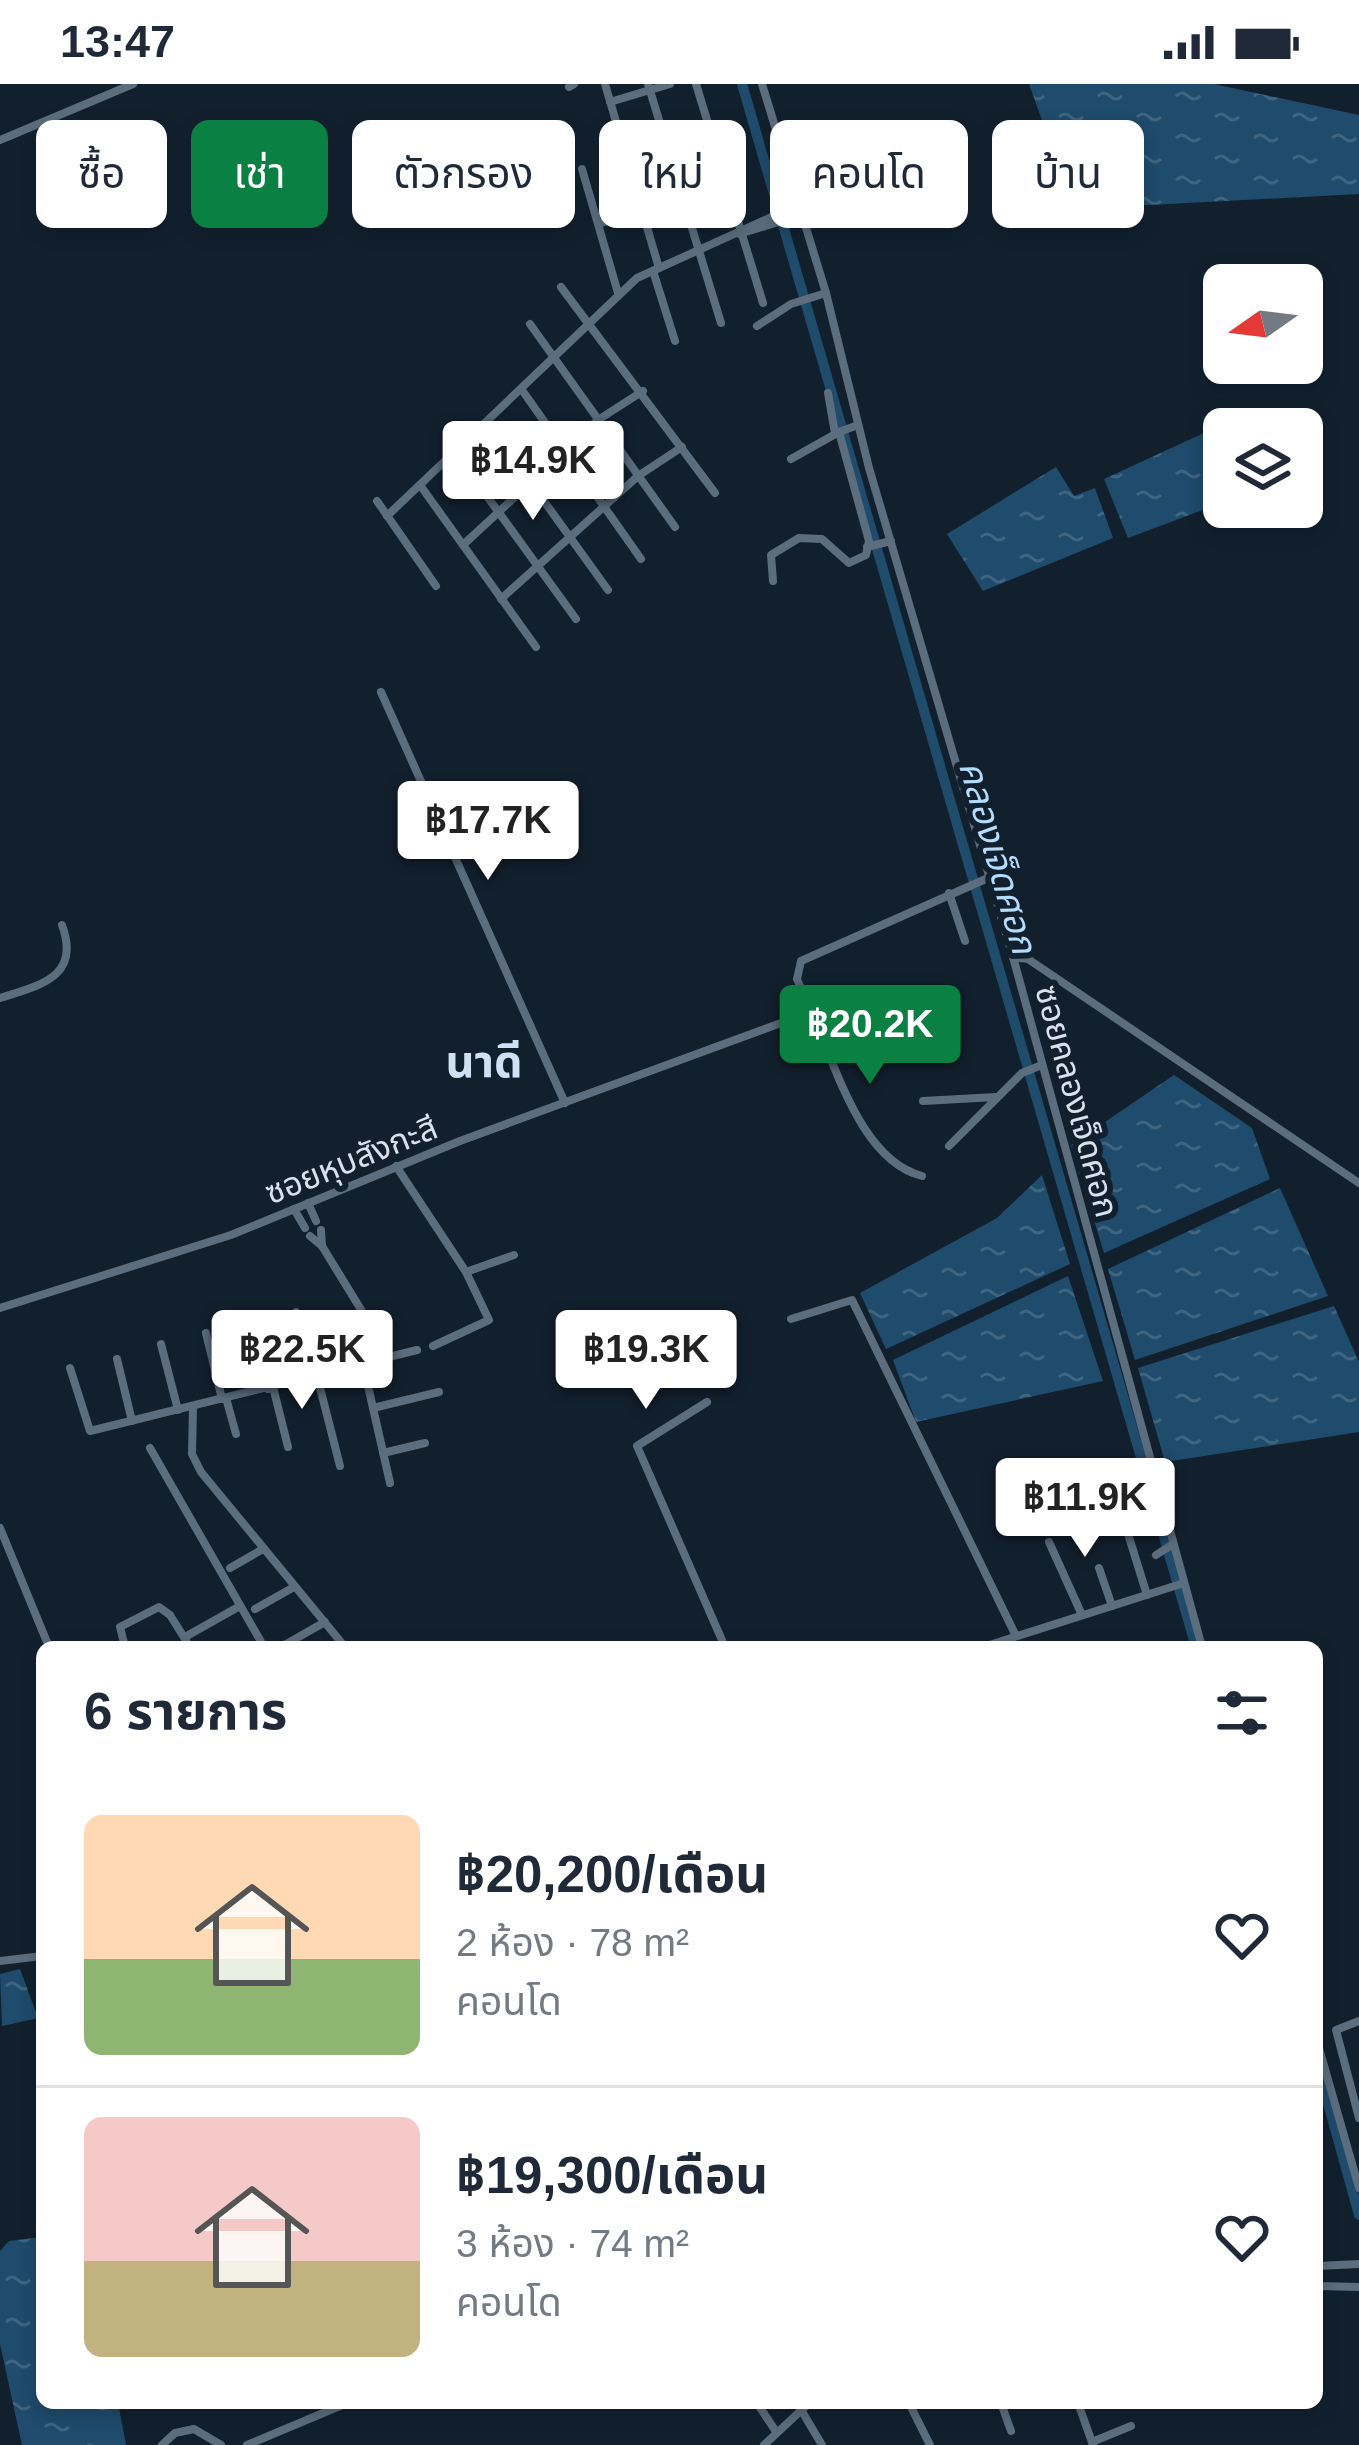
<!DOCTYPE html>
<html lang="th">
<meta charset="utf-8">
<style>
:root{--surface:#fff;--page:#f2f2f3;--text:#1f2937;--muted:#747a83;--line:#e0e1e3;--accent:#0b8043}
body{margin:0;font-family:Helvetica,"Noto Sans Thai",sans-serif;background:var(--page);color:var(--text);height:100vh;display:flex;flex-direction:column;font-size:45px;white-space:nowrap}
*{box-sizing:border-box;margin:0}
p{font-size:39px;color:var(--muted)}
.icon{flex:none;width:66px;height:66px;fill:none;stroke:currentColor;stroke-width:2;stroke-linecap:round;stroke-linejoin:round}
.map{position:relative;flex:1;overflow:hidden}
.side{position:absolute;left:36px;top:1557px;width:1287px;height:768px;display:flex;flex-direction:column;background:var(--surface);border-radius:18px;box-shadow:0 6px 18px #0003}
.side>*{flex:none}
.guide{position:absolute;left:36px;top:36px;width:1287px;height:108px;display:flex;gap:24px}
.needle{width:78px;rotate:256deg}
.tools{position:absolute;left:1203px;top:180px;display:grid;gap:24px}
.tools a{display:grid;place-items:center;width:120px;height:120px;border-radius:18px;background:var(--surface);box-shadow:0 6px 18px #0003;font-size:60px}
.price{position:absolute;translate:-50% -102px;padding:0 27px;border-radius:12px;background:#fff;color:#222;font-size:39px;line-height:78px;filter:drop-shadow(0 3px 6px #0008)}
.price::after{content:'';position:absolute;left:50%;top:72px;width:36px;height:27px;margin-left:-18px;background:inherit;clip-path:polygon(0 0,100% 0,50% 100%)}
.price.active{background:var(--accent);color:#fff}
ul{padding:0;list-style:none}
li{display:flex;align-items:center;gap:36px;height:300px;padding:0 48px}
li+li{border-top:3px solid var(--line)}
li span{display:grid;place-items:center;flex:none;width:336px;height:240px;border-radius:18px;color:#555}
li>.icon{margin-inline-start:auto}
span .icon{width:144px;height:144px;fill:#fffc;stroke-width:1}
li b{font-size:51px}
h2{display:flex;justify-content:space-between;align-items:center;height:144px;padding:0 48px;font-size:51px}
.pill{padding:0 42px;border-radius:18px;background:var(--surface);box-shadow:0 6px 18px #0003;font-size:42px;line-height:108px}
.pill.active{background:var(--accent);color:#fff}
.status{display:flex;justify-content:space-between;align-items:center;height:84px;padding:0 60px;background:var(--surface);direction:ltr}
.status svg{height:33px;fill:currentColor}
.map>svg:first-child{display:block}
.water{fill:url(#water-ripples)}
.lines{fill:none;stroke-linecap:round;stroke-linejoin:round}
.canal{stroke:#1f4b6c;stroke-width:10}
.street{stroke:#5c6d7e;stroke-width:8}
.labels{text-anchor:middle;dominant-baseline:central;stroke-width:12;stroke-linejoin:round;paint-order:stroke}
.street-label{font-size:33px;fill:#d9e2ec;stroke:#12202e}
.water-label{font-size:36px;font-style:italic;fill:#b4dcfd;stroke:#12202e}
.district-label{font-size:45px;font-weight:bold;fill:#cfe2f5;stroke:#12202e}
</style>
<div class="status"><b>13:47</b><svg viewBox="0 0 49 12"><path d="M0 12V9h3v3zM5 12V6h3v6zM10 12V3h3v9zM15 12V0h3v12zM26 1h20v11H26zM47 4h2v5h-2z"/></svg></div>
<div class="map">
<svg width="1359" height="2361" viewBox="0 0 1359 2361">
<defs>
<pattern id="water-ripples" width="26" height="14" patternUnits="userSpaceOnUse" patternTransform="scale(3)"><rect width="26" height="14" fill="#1f4b6c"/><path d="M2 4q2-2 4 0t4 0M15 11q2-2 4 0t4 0" fill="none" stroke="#3f6581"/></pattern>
</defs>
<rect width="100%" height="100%" fill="#12202e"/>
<!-- water -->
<g class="water">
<path d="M1029,0h185l145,31v79l-285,15z"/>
<path d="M1219,342l5,76 -96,36 -24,-59z"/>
<path d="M1056,383l18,29 21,-8 18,50 -130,53 -36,-57z"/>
<path d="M1174,991l78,53 18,51 -166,74 -33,-108z"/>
<path d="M1042,1091l28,89 -184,85 -26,-56 137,-75z"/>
<path d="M1280,1104l48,108 -193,64 -27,-91z"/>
<path d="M1068,1192l35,105 -187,41 -23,-62z"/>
<path d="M1334,1222l25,56v70l-194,30 -27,-94z"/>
<path d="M20,1885l18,49 -36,8 -2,-52z"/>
<path d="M42,2153v166h76l8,42h-104l-22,-101v-93l9,-10z"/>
</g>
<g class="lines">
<!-- canal -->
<g class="canal">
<path d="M742,0l454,1563"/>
<path d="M1317,1980l42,151"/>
</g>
<!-- street -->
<g class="street">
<path d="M605,0l54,184"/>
<path d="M648,0l73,239"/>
<path d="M696,0l67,219"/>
<path d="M762,0l64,209 43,175 144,489 189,690"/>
<path d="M569,3l5,-3"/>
<path d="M610,18l60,-18"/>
<path d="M0,56l133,-56"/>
<path d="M629,82l83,-24"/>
<path d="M582,85l36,124"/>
<path d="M598,140l126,-39"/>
<path d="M739,150l62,-19"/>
<path d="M653,187l22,70"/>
<path d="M561,203l154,206"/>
<path d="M530,240l145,203"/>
<path d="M757,242l34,-22 35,-11"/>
<path d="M522,306l119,169"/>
<path d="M828,309l7,40"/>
<path d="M487,338l121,168"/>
<path d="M455,368l121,167"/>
<path d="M791,375l48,-27"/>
<path d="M420,401l116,162"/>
<path d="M377,417l59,85"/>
<path d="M387,432l250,-238 161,-73"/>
<path d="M463,461l135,-125 45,-29"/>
<path d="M867,463l24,-6"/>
<path d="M773,497l-2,-26 28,-17 23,1 27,24 17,-8 3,-14 -30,-109 19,-7"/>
<path d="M501,515l137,-123 44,-29"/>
<path d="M381,608l184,411"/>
<path d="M949,809l16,48"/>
<path d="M1013,873l15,2 331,224"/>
<path d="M0,914c41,-13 81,-21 62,-73"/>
<path d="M811,928c25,53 49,148 111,164"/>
<path d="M923,1017l73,-4"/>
<path d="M949,1062l73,-73 20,-8"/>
<path d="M396,1082l70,106 23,48 -56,26"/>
<path d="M308,1119l8,18"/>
<path d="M294,1125l11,19"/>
<path d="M321,1146l1,16"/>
<path d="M310,1152l12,10 68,111"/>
<path d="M466,1188l48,-17"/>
<path d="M0,1224l231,-73 229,-94 351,-129 -14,-33 4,-18 187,-83"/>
<path d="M296,1228l17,65"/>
<path d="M791,1235l61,-19 164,336"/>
<path d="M251,1238l17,67"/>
<path d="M206,1249l16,66"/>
<path d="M161,1260l17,66"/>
<path d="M117,1275l15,62"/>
<path d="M363,1280l27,119"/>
<path d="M70,1284l20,63 327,-81"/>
<path d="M317,1292l23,90"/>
<path d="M273,1303l15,60"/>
<path d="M226,1314l10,36"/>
<path d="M707,1318l-70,44 88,201"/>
<path d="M193,1322l-1,48 9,18 144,175"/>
<path d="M373,1324l66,-16"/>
<path d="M150,1364l114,199"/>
<path d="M383,1369l42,-10"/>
<path d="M1113,1437h11l23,74"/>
<path d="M0,1444l49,119"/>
<path d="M1126,1444l39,-13"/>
<path d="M1049,1458l33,73"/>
<path d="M1156,1471l17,-11"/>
<path d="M230,1484l33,-19"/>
<path d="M1099,1484l13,38"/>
<path d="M255,1525l39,-22"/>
<path d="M185,1553l55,-31"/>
<path d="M125,1563l-5,-20 39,-20 11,8 20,32"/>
<path d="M281,1563l44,-25"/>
<path d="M983,1563l201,-64"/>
<path d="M0,1877l42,-5"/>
<path d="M1359,1937l-23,9 23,88"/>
<path d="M1317,1957l42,147"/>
<path d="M1317,2182l42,-2"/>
<path d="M1317,2202l42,1"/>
<path d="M757,2319l18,27"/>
<path d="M797,2319l25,42"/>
<path d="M909,2319l21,42"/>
<path d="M1001,2319l10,28"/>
<path d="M1078,2319l15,42"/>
<path d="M1092,2358l39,-16"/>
<path d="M162,2361l13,-12 19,-4 27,16"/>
<path d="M247,2361l100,-42"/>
<path d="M764,2361l45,-42"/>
</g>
</g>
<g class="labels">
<!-- street labels -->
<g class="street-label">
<text transform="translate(1077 1017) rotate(75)">ซอยคลองเจ็ดศอก</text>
<text transform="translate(351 1076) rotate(-22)">ซอยหุบสังกะสี</text>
</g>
<!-- water labels -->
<g class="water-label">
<text transform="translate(998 773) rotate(74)">คลองเจ็ดศอก</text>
</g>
<!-- district labels -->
<g class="district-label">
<text x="484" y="977">นาดี</text>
</g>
</g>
</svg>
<div class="tools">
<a><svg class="needle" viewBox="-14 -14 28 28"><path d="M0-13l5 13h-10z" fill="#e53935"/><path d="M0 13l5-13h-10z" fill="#747a83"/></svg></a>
<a><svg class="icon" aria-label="layers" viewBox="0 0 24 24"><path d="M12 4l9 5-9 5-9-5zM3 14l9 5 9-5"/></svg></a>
</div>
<b class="price" style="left:533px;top:439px">฿14.9K</b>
<b class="price" style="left:488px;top:799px">฿17.7K</b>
<b class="price active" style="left:870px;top:1003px">฿20.2K</b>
<b class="price" style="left:302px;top:1328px">฿22.5K</b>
<b class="price" style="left:646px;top:1328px">฿19.3K</b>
<b class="price" style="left:1085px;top:1476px">฿11.9K</b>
<div class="guide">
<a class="pill">ซื้อ</a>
<a class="pill active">เช่า</a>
<a class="pill">ตัวกรอง</a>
<a class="pill">ใหม่</a>
<a class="pill">คอนโด</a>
<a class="pill">บ้าน</a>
</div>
<section class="side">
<h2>6 รายการ<svg class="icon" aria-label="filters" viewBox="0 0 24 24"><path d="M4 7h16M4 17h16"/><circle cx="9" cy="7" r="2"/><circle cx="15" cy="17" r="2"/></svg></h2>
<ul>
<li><span style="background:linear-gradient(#ffd9b3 60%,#8fb573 0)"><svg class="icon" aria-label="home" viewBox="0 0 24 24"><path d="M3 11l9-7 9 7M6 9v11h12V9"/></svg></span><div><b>฿20,200/เดือน</b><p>2 ห้อง · 78 m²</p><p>คอนโด</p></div><svg class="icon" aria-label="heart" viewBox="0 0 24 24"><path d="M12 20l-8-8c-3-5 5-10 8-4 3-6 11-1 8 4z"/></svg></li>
<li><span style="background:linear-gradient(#f6c9c9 60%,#c2b280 0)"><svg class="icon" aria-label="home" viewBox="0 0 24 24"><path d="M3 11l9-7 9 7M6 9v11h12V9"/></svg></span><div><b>฿19,300/เดือน</b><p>3 ห้อง · 74 m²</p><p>คอนโด</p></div><svg class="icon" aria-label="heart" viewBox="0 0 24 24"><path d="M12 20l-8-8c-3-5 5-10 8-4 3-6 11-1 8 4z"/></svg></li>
</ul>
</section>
</div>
